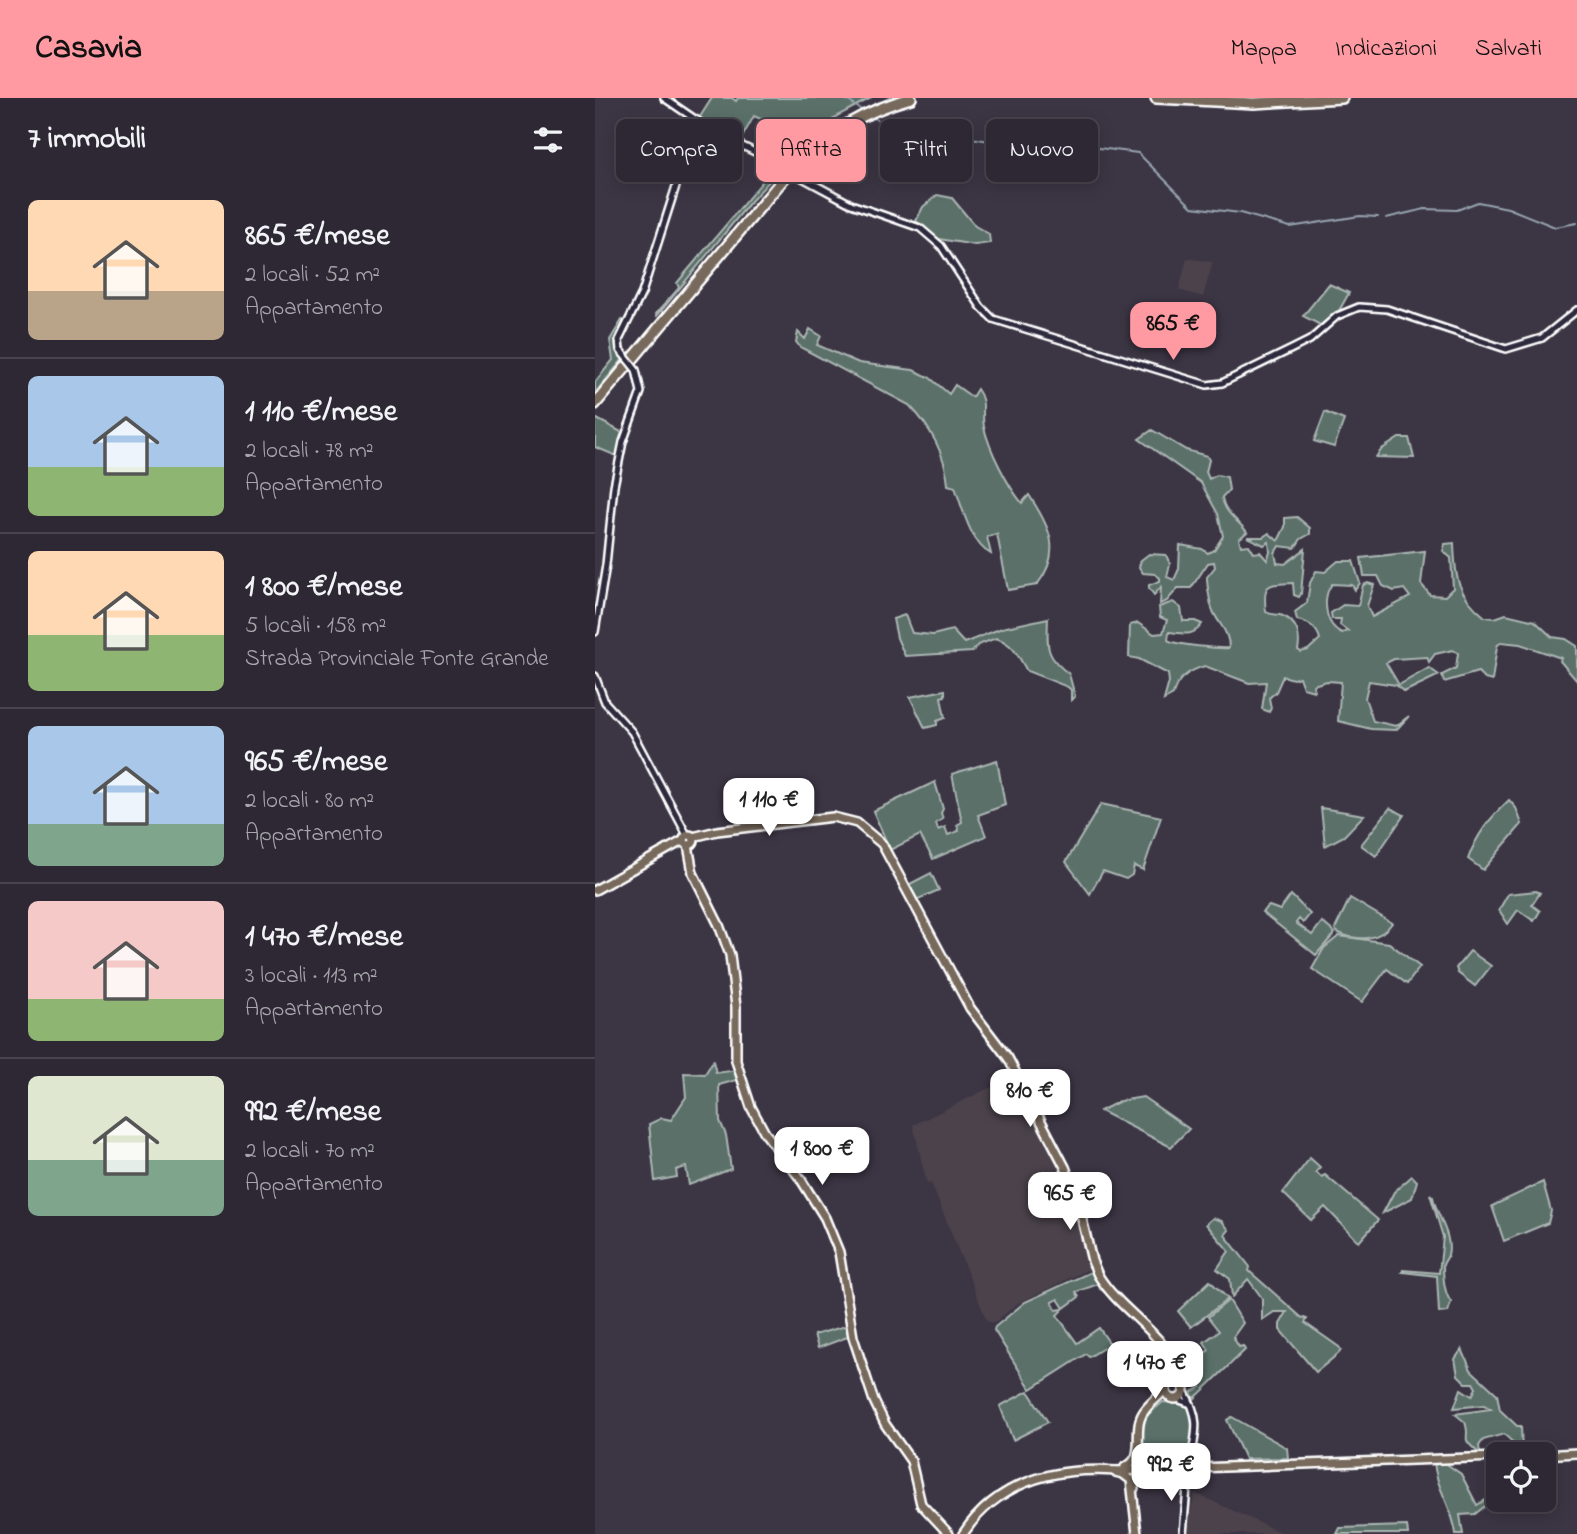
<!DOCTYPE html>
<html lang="it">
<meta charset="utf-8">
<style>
:root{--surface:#2d2833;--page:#35303b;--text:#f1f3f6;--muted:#a7a6ac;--line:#48444e;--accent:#ff9aa2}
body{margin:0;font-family:"Indie Flower",sans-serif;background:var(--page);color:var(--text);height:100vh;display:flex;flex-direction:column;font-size:26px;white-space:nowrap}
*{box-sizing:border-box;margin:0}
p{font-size:23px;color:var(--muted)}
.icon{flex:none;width:38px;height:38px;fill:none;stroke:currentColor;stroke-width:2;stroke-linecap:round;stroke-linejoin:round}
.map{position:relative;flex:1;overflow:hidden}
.drawer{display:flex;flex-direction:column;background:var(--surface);width:595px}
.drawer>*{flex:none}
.guide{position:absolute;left:21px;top:21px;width:665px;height:63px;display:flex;gap:14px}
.buttons{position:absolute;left:891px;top:1344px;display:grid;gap:14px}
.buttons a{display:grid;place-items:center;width:70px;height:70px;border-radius:10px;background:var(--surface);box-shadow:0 4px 18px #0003,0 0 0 2px var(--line);font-size:35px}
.price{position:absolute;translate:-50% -60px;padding:0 16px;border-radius:14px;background:#fff;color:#222;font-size:23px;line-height:46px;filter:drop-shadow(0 2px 4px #0008)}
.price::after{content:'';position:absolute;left:50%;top:42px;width:21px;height:16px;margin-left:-10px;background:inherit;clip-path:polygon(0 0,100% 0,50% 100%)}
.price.selected{background:var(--accent);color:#111}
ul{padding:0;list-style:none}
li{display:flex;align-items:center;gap:21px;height:175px;padding:0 28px}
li+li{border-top:2px solid var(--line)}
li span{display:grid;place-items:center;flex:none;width:196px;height:140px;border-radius:10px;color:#555}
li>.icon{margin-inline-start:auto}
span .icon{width:84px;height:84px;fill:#fffc;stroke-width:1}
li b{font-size:30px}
h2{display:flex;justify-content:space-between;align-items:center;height:84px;padding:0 28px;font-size:30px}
.tag{padding:0 24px;border-radius:10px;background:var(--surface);box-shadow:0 4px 18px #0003,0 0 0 2px var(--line);font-size:24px;line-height:63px}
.tag.selected{background:var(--accent);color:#111}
header{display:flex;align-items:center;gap:42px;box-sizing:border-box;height:98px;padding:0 35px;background:var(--accent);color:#111}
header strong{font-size:33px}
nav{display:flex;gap:38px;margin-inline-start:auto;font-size:24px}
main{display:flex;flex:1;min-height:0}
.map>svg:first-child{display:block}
.built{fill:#4c424c}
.green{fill:#5a6f68;stroke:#acb7b4;stroke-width:2}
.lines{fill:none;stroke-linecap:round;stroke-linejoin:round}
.stream{stroke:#97a5b0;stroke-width:2}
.minor-casing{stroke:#fff;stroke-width:10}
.major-casing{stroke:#fff;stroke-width:12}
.highway-casing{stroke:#fff;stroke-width:14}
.minor{stroke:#2f2a3d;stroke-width:5}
.major{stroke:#77695c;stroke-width:7}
.highway{stroke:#77695c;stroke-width:9}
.minor-bridge-casing{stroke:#fff;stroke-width:10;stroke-linecap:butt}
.minor-bridge{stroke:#2f2a3d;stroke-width:5}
</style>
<header>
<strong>Casavia</strong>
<nav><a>Mappa</a><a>Indicazioni</a><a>Salvati</a></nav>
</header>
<main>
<section class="drawer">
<h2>7 immobili<svg class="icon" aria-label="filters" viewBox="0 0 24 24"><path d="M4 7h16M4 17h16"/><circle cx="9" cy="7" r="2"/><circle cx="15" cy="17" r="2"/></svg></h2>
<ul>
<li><span style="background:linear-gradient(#ffd9b3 65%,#b9a48a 0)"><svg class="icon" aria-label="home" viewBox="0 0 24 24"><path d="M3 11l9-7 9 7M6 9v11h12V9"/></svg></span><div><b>865 €/mese</b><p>2 locali · 52 m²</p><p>Appartamento</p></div></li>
<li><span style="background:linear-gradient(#a9c7e8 65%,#8fb573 0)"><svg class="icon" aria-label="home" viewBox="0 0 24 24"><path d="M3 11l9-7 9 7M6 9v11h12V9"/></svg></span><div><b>1 110 €/mese</b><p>2 locali · 78 m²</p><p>Appartamento</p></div></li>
<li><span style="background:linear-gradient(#ffd9b3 60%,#8fb573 0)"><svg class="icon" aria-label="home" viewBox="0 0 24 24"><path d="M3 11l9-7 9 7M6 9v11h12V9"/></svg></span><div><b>1 800 €/mese</b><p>5 locali · 158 m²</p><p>Strada Provinciale Fonte Grande</p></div></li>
<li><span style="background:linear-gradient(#a9c7e8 70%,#7fa58c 0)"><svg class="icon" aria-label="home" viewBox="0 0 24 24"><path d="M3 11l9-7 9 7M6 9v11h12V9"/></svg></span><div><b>965 €/mese</b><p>2 locali · 80 m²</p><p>Appartamento</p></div></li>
<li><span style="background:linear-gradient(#f6c9c9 70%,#8fb573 0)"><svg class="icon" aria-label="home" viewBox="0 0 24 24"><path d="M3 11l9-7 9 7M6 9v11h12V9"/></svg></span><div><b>1 470 €/mese</b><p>3 locali · 113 m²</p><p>Appartamento</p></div></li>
<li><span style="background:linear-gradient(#dfe7d0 60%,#7fa58c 0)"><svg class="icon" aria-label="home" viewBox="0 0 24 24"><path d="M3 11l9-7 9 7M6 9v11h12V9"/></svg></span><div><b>992 €/mese</b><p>2 locali · 70 m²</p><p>Appartamento</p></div></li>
</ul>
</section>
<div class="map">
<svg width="982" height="1436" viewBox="0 0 982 1436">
<rect width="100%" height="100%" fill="#3c3544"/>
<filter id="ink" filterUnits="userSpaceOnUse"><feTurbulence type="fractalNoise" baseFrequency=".0143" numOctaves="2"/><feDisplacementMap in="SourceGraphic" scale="14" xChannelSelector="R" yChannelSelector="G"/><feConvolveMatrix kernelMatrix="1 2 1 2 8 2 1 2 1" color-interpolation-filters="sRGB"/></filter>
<g filter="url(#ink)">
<!-- built -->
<g class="built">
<path d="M592,160l26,4 -10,35 -24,-7z"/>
<path d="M421,980l51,103 24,87 -73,35 -24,20 -7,-2 -56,-138 -4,1 -14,-59 76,-37 22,-3z"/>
<path d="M600,1395l89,41h-98z"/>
</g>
<!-- green -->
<g class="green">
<path d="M117,0h20l4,3 2,-3h133l-34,18 -41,36 -45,49 -94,115 -1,-2 23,-26 -2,-5 116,-138 -3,-7 -20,-5 -9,-14 -7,-3 -15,27 -41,-23z"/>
<path d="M342,97l15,3 23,28 14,8 1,9 -15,2 -36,-6 -23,-18 7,-14z"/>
<path d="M734,186l20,9 -13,23 -12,11 -21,-11z"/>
<path d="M27,222l4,4 -10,18 8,16 -29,35v-11l18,-22 -3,-20z"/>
<path d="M215,231l11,7 -4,9 42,18 54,7 16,7 20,17 6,-9 17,12 5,-8c10,13 4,23 7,38 5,22 23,58 38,76l7,-8c21,32 34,57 8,90l-29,5 -11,-56 -10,3 4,17c-20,-9 -29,-47 -36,-67l-7,-2c-2,-30 -18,-59 -39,-80l-109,-58 -4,-5 2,-10 7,7z"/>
<path d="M730,314l19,8 -10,27 -20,-6z"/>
<path d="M0,320l30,16 -6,23 -24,-10z"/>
<path d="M557,332l34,20 21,6 2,4 -3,12 3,7 8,-4 10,2 2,13 -7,7c2,16 16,23 25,35l-8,7 2,7 8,-1 5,8 6,-1 7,8 3,-8 -1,-10 -5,3 -17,-8h16l6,-4 9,8 7,-14v-9l12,-1 13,11v6l-9,5 -6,9 -16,-2 -4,7 2,10 8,1 20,-15 -4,45 -2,3 -5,-2 -1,-12c-24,2 -31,-3 -27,29 6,4 11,1 17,4 14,6 18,20 15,34l3,2 7,-2 12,-11c-3,-11 -12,-17 -23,-19l-2,-8 12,-9 3,-20 6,-12 9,1 13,-11h15l7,22 -5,7 -3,-5 -20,-1c-10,13 -8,41 10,49l6,-2 -8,-6 1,-6h-9l-1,-6 12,-8 15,1 5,-21 5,-2 6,2 -7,21 5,11 38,-20 -6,-8 -10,2 -11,-5 -5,-10h-14l-3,-18 64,-7 -4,33 9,11 15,1 8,-8 -2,-30 -8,-7 2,-7 9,-1c1,35 3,51 31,74l10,1 11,-4 29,7 17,16 14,2 11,7v35l-17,-20 1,-3 -41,-14 -19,-2 -4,4 -5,35 -7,-2 -7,-7 -34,10 -2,-7 14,-7 2,-15 -5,-3 -18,4 -6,8 -2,-5 -33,2 -8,4 13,22 30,-17 10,7 -35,17 -8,-7 -27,-4 -4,17 8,23 23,5 13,-10 -13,14 -25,-1 -33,-8 3,-39 -14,-1 -14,4 1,6 -11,-3 -4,-11 -6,2 -10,-3 -7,16 -7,6 2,10 -2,4 -7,-3 4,-27 -17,1 -44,-17c-15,4 -29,13 -32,29l-9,5 5,-18 -1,-8 -29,-15 -10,-2 1,-32 8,-2 16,11 9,-1 4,-13 -7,-3 -1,-10 14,-5 8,6 2,13h12l7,3c-9,14 -21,9 -33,8l-1,8c6,5 54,9 61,8 0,-17 -10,-23 -16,-37 -3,-7 -6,-26 -6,-34l8,-10 -1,-5 -6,1 -17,25h-13l-11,13 -7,3 1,-17 -7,8 -5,-7v-3l11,-4v-3l-5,-4 -12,-1 -4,-6 2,-7 8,-6 17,1 4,9 -3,13 7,3 5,-11 1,-24 22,4 6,4 6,-3 9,-14 -5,-22 -17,-31 -62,-44z"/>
<path d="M804,340h10l5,20 -38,-1 6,-8z"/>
<path d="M310,517l7,18 21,2 19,-5 12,13 38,-15 46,-10c-1,30 -3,38 21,56l6,22 -4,4v-10l-3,-3 -41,-16c-9,-15 -13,-27 -31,-33l-18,7 -6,7 -67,4 -8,-18 -4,-19z"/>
<path d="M350,592v6l-4,1 4,21 -8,3v4l-12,3 -15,-31z"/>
<path d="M402,662l8,45 -27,10 8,21 -53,23 -13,-24 -30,15 -17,-39 62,-29 8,27 -2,4 2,6 -7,4 2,7 7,-3 3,8 11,-4 -2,-6 5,-3 -10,-48z"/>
<path d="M914,702l7,8 6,16 -39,46 -15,-11c9,-25 22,-41 41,-59z"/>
<path d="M506,706l60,13 -18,53 -9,-4 -2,9 -6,4 -23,-8 -13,23 -24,-32z"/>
<path d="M726,710l43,7 -20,21 -19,10z"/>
<path d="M795,710l14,7 -28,41 -15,-11z"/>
<path d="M336,775l8,17 -23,10 -8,-15z"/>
<path d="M941,793l4,2 -8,12 8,6 -6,10 -16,-11 -10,14 -9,-14 9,-16z"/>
<path d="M696,797l19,19 -7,9 -4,-4 -3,4 16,12 10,-13 13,11 -19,22 -54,-43 7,-6 11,4z"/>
<path d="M755,800l42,25c-12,18 -36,19 -55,9l-2,-3z"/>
<path d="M744,838l50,7 31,24 -13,17 -20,-15 -25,33 -50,-33 12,-21z"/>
<path d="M875,853l21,15 -16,20 -17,-13 -2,-5z"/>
<path d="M118,963l3,12 22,-3 2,9 -21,6 1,36 6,14 5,34 -42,16 -3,-18 -10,3 1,7 -22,4 -6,-57 13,-6 9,2 15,-23 -2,-24 21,1z"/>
<path d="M548,999l46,32 -18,18 -71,-36 20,-10z"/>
<path d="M715,1060l10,9 -4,5 5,5 4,-2 53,45 -19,22 -34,-35 -14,13 -28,-27z"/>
<path d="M817,1078l5,5 -5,17 -29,15 11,-21z"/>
<path d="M948,1084l8,29 -3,12 -44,18 -12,-35z"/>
<path d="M835,1096l3,3c3,18 20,38 15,58 -1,4 -4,6 -5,10 0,11 1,28 8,37l-3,10 -9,1 -2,-37 -35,-4 1,-2 36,3 4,-36z"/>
<path d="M618,1120l9,3 7,9 -4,5 25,32 -1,4 52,46 6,2 -2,4 34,24 2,3 -2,3 -23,19 -36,-42v-6l7,-12h-13l-12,8v-22l-14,-19 -16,18 -2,-18 -13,-10 12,-18 -23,-27z"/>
<path d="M498,1173l15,23 -8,-5 -2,-5 -22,8 3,5 -15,11 -6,-9 -6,3 4,8 7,-1 -6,6 20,28 22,-15 11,16 -21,13 -3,-3 -55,35 -37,-59 1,-3 30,-25z"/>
<path d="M615,1183l18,18 -37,28 -13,-16z"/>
<path d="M634,1202l14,23 -10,14 6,10 4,-1 2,4 -51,49 -3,-7 10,-5 -9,-24 17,-13 -5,-8 15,-11 -11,-14z"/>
<path d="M254,1227l1,11 -32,12 -4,-13z"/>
<path d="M867,1251l9,21 26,24 3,16 17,16h4l1,25 -18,-17 -21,6 -4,6 1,8c-23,-20 -8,-11 -15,-32l-10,-8 36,-5 -7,-4 -30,3 7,-19 11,7 4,-8 -3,-5h-7l-8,-8 -3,-16z"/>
<path d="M433,1293l20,31 -35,18 -13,-34z"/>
<path d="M568,1304l23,2 4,3 3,27 -5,29c-36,2 -56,-1 -44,-45z"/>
<path d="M637,1319l55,31 1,10 -43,1 -18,-39z"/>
<path d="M852,1363l1,4 13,9 16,31 12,-7 1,4 -15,12 -15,1 3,19h-7c-3,-26 -20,-46 -22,-72z"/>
<path d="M812,1428l1,8h-71l3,-6z"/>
</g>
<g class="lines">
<!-- stream -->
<g class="stream">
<path d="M249,0l19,13"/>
<path d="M276,18l25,17 52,1 106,18h18l19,-5 47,6 54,54 48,6 50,14 70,-11 18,1"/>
<path d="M791,120l39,-9 32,1 21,-8 30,6 47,19 22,-4"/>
</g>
<!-- minor casing -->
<g class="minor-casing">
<g id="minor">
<path d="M69,0l50,34 63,31"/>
<path d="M202,77l54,29 69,24 21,18 40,61 12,12 214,66 15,-2 70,-34 18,-9 27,-24 22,-9 28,2 119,40 36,-11 35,-28"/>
<path d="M25,252l-1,-10 23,-47 55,-173"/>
<path d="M0,534l11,-67 8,-79 9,-44 18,-50 -5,-22"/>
<path d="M0,578l10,26 27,30 55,103"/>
<path d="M589,1293c16,26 13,38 7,68"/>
<path d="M582,1301l14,5"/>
<path d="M588,1436l5,-58"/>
</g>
</g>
<!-- major casing -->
<g class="major-casing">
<g id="major">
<circle cx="94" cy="742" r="5"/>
<path d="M98,739l24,-6 116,-14 24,6 25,21 88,164 38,50 57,109 12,31 15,63 6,14c25,41 72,58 83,108"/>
<path d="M93,747l5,28 26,52 11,30 6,52v54l15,46 14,26 35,45 25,40 14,34 14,85 21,64 11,23 26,37 10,43 28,30"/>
<path d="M0,792l89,-50"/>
<circle cx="580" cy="1292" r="9"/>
<path d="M545,1349l5,13 10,6"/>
<path d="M948,1357l34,-2"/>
<path d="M530,1369c20,-7 10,-32 15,-47 3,-13 19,-22 26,-32"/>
<path d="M519,1373l384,-14"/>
<path d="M520,1374l8,2 8,6 6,54"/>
<path d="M539,1390l3,-12 14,-4"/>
<path d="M368,1436c35,-53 92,-67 153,-63"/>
</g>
</g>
<!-- highway casing -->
<g class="highway-casing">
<g id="highway">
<path d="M561,0l98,5 88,-5"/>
<path d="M0,306l200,-239c32,-32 72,-55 116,-67"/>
</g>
</g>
<!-- minor -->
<use href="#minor" class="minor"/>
<!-- major -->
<use href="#major" class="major"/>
<!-- highway -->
<use href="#highway" class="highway"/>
<!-- minor-bridge casing -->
<g class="minor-bridge-casing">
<g id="minor-bridge">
<path d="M182,65l20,12"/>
<path d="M25,252l16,20"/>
<path d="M593,1378l3,-17"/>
</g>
</g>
<!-- minor-bridge -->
<use href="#minor-bridge" class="minor-bridge"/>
</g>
</g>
</svg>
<div class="buttons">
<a><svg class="icon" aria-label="locate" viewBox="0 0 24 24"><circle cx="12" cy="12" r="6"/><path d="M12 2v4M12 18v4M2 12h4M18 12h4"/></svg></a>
</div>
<b class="price selected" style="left:578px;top:264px">865 €</b>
<b class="price" style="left:174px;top:740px">1 110 €</b>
<b class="price" style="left:435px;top:1031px">810 €</b>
<b class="price" style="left:227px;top:1089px">1 800 €</b>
<b class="price" style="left:475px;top:1134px">965 €</b>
<b class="price" style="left:560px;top:1303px">1 470 €</b>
<b class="price" style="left:576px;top:1405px">992 €</b>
<div class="guide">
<a class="tag">Compra</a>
<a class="tag selected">Affitta</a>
<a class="tag">Filtri</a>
<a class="tag">Nuovo</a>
</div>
</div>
</main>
